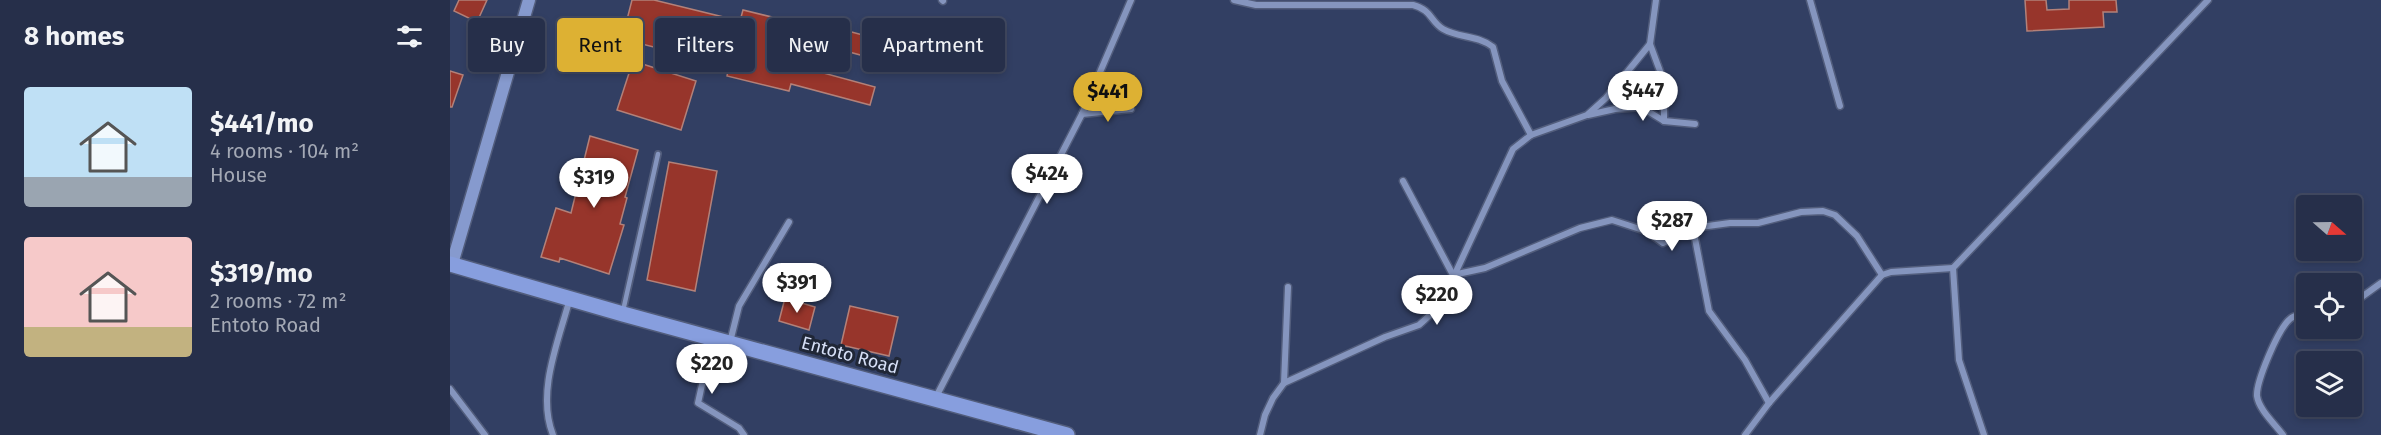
<!DOCTYPE html>
<meta charset="utf-8">
<style>
:root{--surface:#262f4a;--page:#2e3751;--text:#f1f3f6;--muted:#a4a9b5;--line:#424a62;--accent:#ddb133}
body{margin:0;font-family:"Fira Sans",sans-serif;background:var(--page);color:var(--text);height:100vh;display:flex;flex-direction:column;font-size:22px;white-space:nowrap}
*{box-sizing:border-box;margin:0}
p{font-size:20px;color:var(--muted)}
.icon{flex:none;width:33px;height:33px;fill:none;stroke:currentColor;stroke-width:2;stroke-linecap:round;stroke-linejoin:round}
.map{position:relative;flex:1;overflow:hidden}
.drawer{display:flex;flex-direction:column;background:var(--surface);width:450px}
.drawer>*{flex:none}
.hud{position:absolute;left:18px;top:18px;width:570px;height:54px;display:flex;gap:12px}
.needle{width:39px;rotate:110deg}
.tools{position:absolute;left:1846px;top:195px;display:grid;gap:12px}
.tools a{display:grid;place-items:center;width:66px;height:66px;border-radius:6px;background:var(--surface);box-shadow:0 3px 9px #0003,0 0 0 2px var(--line);font-size:30px}
.price{position:absolute;translate:-50% -51px;padding:0 14px;border-radius:21px;background:#fff;color:#222;font-size:20px;line-height:39px;filter:drop-shadow(0 2px 3px #0008)}
.price::after{content:'';position:absolute;left:50%;top:36px;width:18px;height:14px;margin-left:-9px;background:inherit;clip-path:polygon(0 0,100% 0,50% 100%)}
.price.on{background:var(--accent);color:#111}
ul{padding:0;list-style:none}
li{display:flex;align-items:center;gap:18px;height:150px;padding:0 24px}
li span{display:grid;place-items:center;flex:none;width:168px;height:120px;border-radius:6px;color:#555}
li>.icon{margin-inline-start:auto}
span .icon{width:72px;height:72px;fill:#fffc;stroke-width:1}
li b{font-size:26px}
h2{display:flex;justify-content:space-between;align-items:center;height:72px;padding:0 24px;font-size:26px}
.pill{padding:0 21px;border-radius:6px;background:var(--surface);box-shadow:0 3px 9px #0003,0 0 0 2px var(--line);font-size:21px;line-height:54px}
.pill.on{background:var(--accent);color:#111}
main{display:flex;flex:1;min-height:0}
.map>svg:first-child{display:block}
.building{fill:#97352b;stroke:#b38179;stroke-width:1.5}
.lines{fill:none;stroke-linecap:round;stroke-linejoin:round}
.lane-casing{stroke:#525d7c;stroke-width:8}
.street-casing{stroke:#525d7c;stroke-width:9}
.secondary-casing{stroke:#525d7c;stroke-width:15}
.primary-casing{stroke:#525d7c;stroke-width:18}
.lane{stroke:#8595be;stroke-width:4.5}
.street{stroke:#8595be;stroke-width:6}
.secondary{stroke:#869ace;stroke-width:12}
.primary{stroke:#879ede;stroke-width:15}
.labels{text-anchor:middle;dominant-baseline:central;stroke-width:6;stroke-linejoin:round;paint-order:stroke}
.street-label{font-size:18px;fill:#d6dff6;stroke:#202737}
</style>
<main>
<section class="drawer">
<h2>8 homes<svg class="icon" aria-label="filters" viewBox="0 0 24 24"><path d="M4 7h16M4 17h16"/><circle cx="9" cy="7" r="2"/><circle cx="15" cy="17" r="2"/></svg></h2>
<ul>
<li><span style="background:linear-gradient(#bfe0f5 75%,#9aa5b1 0)"><svg class="icon" aria-label="home" viewBox="0 0 24 24"><path d="M3 11l9-7 9 7M6 9v11h12V9"/></svg></span><div><b>$441/mo</b><p>4 rooms · 104 m²</p><p>House</p></div></li>
<li><span style="background:linear-gradient(#f6c9c9 75%,#c2b280 0)"><svg class="icon" aria-label="home" viewBox="0 0 24 24"><path d="M3 11l9-7 9 7M6 9v11h12V9"/></svg></span><div><b>$319/mo</b><p>2 rooms · 72 m²</p><p>Entoto Road</p></div></li>
</ul>
</section>
<div class="map">
<svg width="1931" height="435" viewBox="0 0 1931 435">
<rect width="100%" height="100%" fill="#323f63"/>
<!-- building -->
<g class="building">
<path d="M9,0h28l-10,22 -23,-11z"/>
<path d="M182,0h22l86,21 3,-11 78,19 1,-5 74,20 -6,19 -89,-24 -7,26 81,22 -5,18 -79,-21 -2,7 -62,-15 2,-10 -107,-27z"/>
<path d="M1575,0h21l1,10 22,-1v-9h47l1,12h-14l1,15 -77,4z"/>
<path d="M183,61l63,20 -15,49 -64,-20z"/>
<path d="M0,71l13,4 -11,32h-2z"/>
<path d="M140,136l48,14 -13,47 2,1 -7,26 4,1 -15,49 -49,-16 -1,4 -18,-5 15,-49 15,5z"/>
<path d="M219,162l48,9 -22,120 -48,-11z"/>
<path d="M335,298l30,9 -6,23 -30,-9z"/>
<path d="M400,306l48,11 -9,39 -48,-11z"/>
</g>
<g class="lines">
<!-- lane casing -->
<g class="lane-casing">
<path id="lane" d="M173,311l35,-157"/>
</g>
<!-- street casing -->
<g class="street-casing">
<g id="street">
<path d="M492,0l1,1"/>
<path d="M784,0l22,5h157c19,5 17,16 30,24 15,9 35,6 50,18l9,34 29,54"/>
<path d="M1360,0l30,106"/>
<path d="M1200,44l14,38v39"/>
<path d="M632,114l49,-5"/>
<path d="M1138,115l27,-6 26,-2 23,14 31,3"/>
<path d="M953,181l50,94 32,-7 95,-40 32,-8 34,11 17,12 30,-15 37,-5h28l43,-11 22,-1 12,4 22,21 25,39"/>
<path d="M1243,228l16,83 36,49 24,43"/>
<path d="M1902,304l29,-21"/>
<path d="M262,339l-14,64 41,25 5,7"/>
<path d="M280,342l9,-36 50,-84"/>
<path d="M834,383l4,-96"/>
<path d="M0,389l35,46"/>
<path d="M486,397l146,-283 49,-114"/>
<path d="M103,435c-17,-43 6,-95 17,-137"/>
<path d="M810,435l5,-20 8,-17 11,-15 101,-46 34,-12 21,-19 73,-157 18,-14 56,-20 19,-17 44,-54 6,-44"/>
<path d="M1295,435l24,-32 113,-128 9,-3 62,-4"/>
<path d="M1534,435l-25,-75 -6,-92 255,-268"/>
<path d="M1833,435c-8,-11 -24,-25 -26,-39 -1,-14 21,-67 33,-77 4,-4 11,-4 17,-6"/>
</g>
</g>
<!-- secondary casing -->
<g class="secondary-casing">
<path id="secondary" d="M2,264l77,-264"/>
</g>
<!-- primary casing -->
<g class="primary-casing">
<path id="primary" d="M0,264l173,50 444,121"/>
</g>
<!-- lane -->
<use href="#lane" class="lane"/>
<!-- street -->
<use href="#street" class="street"/>
<!-- secondary -->
<use href="#secondary" class="secondary"/>
<!-- primary -->
<use href="#primary" class="primary"/>
</g>
<g class="labels">
<!-- street labels -->
<g class="street-label">
<text transform="translate(400 355) rotate(15)">Entoto Road</text>
</g>
</g>
</svg>
<div class="tools">
<a><svg class="needle" viewBox="-14 -14 28 28"><path d="M0-13l5 13h-10z" fill="#e53935"/><path d="M0 13l5-13h-10z" fill="#a4a9b5"/></svg></a>
<a><svg class="icon" aria-label="locate" viewBox="0 0 24 24"><circle cx="12" cy="12" r="6"/><path d="M12 2v4M12 18v4M2 12h4M18 12h4"/></svg></a>
<a><svg class="icon" aria-label="layers" viewBox="0 0 24 24"><path d="M12 4l9 5-9 5-9-5zM3 14l9 5 9-5"/></svg></a>
</div>
<b class="price" style="left:1193px;top:122px">$447</b>
<b class="price on" style="left:658px;top:123px">$441</b>
<b class="price" style="left:597px;top:205px">$424</b>
<b class="price" style="left:144px;top:209px">$319</b>
<b class="price" style="left:1222px;top:252px">$287</b>
<b class="price" style="left:347px;top:314px">$391</b>
<b class="price" style="left:987px;top:326px">$220</b>
<b class="price" style="left:262px;top:395px">$220</b>
<div class="hud">
<a class="pill">Buy</a>
<a class="pill on">Rent</a>
<a class="pill">Filters</a>
<a class="pill">New</a>
<a class="pill">Apartment</a>
</div>
</div>
</main>
